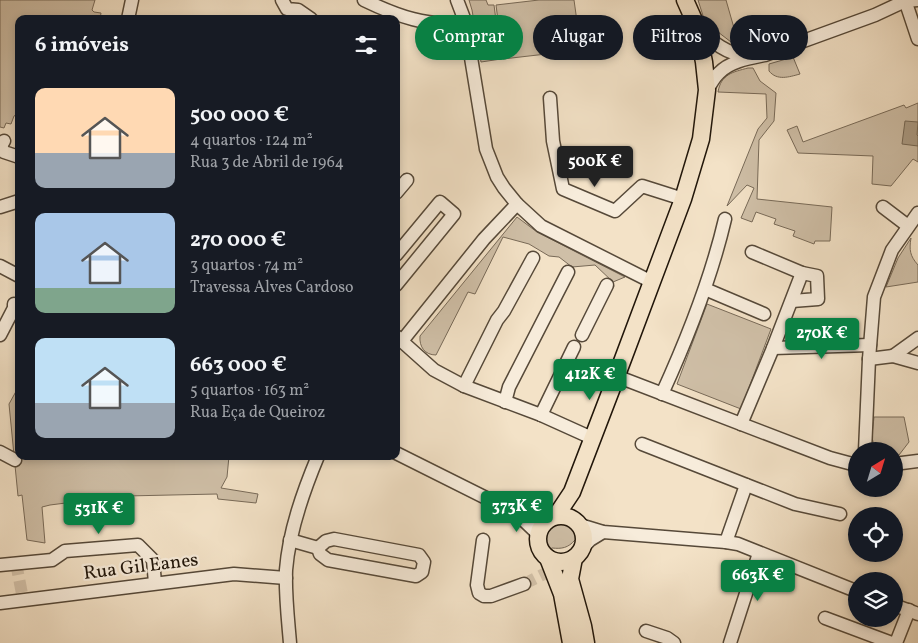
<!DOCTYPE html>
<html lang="pt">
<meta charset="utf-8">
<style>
:root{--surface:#171b24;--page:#242831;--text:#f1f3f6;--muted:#9ea1a6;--accent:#0b8043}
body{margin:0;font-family:Vollkorn,serif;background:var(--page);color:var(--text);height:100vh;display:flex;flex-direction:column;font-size:19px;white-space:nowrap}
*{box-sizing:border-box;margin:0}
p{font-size:16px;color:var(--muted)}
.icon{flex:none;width:28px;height:28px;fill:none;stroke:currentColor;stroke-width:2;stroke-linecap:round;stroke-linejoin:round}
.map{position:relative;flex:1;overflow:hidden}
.details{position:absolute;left:15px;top:15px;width:385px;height:445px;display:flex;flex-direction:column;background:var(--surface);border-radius:10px;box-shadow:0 2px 8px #0003}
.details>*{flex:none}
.guide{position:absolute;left:415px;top:15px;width:428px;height:45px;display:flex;gap:10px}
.needle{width:32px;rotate:38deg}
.controls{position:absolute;left:848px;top:442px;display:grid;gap:10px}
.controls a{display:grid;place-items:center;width:55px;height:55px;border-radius:50%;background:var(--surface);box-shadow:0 2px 8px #0003;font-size:25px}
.price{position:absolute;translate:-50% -42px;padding:0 11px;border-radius:5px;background:var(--accent);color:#fff;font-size:16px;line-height:32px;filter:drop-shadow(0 1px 2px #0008)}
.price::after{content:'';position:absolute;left:50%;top:30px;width:15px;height:11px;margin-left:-8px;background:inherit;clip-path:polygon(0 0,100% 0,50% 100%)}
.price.selected{background:#222;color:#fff}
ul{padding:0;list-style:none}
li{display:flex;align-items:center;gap:15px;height:125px;padding:0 20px}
li span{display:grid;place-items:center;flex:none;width:140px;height:100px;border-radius:10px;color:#555}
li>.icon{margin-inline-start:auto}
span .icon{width:60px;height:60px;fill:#fffc;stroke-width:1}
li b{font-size:21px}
h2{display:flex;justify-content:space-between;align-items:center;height:60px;padding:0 20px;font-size:21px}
.tag{padding:0 18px;border-radius:22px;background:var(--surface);box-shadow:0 2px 8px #0003;font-size:18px;line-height:45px}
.tag.selected{background:var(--accent);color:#fff}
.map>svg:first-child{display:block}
.green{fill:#cfbfa7;stroke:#786a58}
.water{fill:#ac9d87;stroke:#746755}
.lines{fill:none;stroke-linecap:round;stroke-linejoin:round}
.minor-tunnel{stroke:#d4c3ab;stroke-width:12;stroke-dasharray:12 6;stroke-linecap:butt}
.minor-casing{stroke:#564939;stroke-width:15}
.major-casing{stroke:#21160a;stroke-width:19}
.minor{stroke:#f7ecdb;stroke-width:12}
.major{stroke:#f3e2c7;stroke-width:16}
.labels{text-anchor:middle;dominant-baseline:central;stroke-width:4.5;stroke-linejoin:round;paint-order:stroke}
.street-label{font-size:19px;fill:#21160a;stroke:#f7ecdb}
</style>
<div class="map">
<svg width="918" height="643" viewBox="0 0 918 643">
<rect width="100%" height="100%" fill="#f3e2c7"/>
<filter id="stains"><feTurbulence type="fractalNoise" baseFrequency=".004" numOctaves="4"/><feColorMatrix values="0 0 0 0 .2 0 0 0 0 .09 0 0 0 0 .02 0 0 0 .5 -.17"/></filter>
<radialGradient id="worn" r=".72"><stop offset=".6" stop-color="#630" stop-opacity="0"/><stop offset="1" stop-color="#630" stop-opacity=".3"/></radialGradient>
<!-- green -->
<g class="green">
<path d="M0,0h95l-3,10 2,2 7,1 -1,6h-81v94l-5,3 -3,8 -5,-1 -2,5 -4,-1z"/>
<path d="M469,0h17l2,5h6l7,54 -20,3 -9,-52z"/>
<path d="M539,0h35l7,50 -78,9 -7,-54z"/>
<path d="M698,0h28l12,42h-7l-26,-20z"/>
<path d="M793,57l7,17c-11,3 -23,7 -31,-3v-7z"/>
<path d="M748,68h5l7,13 16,12 -2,28 -15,19 -2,59 75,8 -2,34h-15l-1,3 -21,-8 2,-5 -21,-7 2,-5 -20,-7 -4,10 -11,-4 13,-30 -7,-3 -20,21 31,-77 9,-11 -1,-24 -48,-2c3,-18 15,-20 30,-24z"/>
<path d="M918,103v59l-5,-3 -22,27 -19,-2 1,-28 -75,-3 -11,-23 10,-4 6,16 101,-37 2,3z"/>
<path d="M517,217l20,15 88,45 -12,5 -18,-17 -23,2 -13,-10 -10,-1 -20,-12 -26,-7 -28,57 -7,-2 -32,63c-11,0 -17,-8 -16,-19z"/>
<path d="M911,238c-2,12 -1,18 7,27v17l-32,5 12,-29z"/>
<path d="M707,304l64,25 -30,80 -64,-25z"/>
<path d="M19,386v70h210l-2,21 -6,11 37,6 -2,9 -38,-4 -1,-5 -91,2 -1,2 -12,-1 -63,8 -8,2 3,36 -18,-3 -5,-45 -4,1 -9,-92z"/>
<path d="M874,417h30l5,25 -10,13h-5v-4h-16c-9,-9 -5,-22 -4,-34z"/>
<path d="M557,520c14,-1 21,6 22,20h-4c-7,8 -13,9 -23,8l-3,2c-10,-12 -5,-25 8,-30z"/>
</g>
<!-- water -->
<path class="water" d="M905,121l13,1 -1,13 1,1v10l-16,-2z"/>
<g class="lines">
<!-- minor-tunnel -->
<g class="minor-tunnel">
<path d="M16,563l7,36"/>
<path d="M524,584l28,-14"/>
</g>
<!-- minor casing -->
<g class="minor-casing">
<g id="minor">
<path d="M282,0l5,9 11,1 13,9"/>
<path d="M364,0c31,15 66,29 101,21"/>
<path d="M457,0l8,21 21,128 11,28 7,11 13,16 24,22 111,56"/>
<path d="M905,0l13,39"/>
<path d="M128,19l4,-19"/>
<path d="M697,27c17,16 27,26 52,30"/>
<path d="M707,90c4,-6 7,-13 12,-17 11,-12 31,-15 46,-18l110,-40 30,-14 13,-1"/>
<path d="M550,98l3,43 10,48 52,22 27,-25 41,13"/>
<path d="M4,141l-3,5 3,6 15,5"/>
<path d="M396,193l11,-13"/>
<path d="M0,207l19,-6"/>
<path d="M883,207l25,19"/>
<path d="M396,255l44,-53 14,12 -58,71"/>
<path d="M0,266l19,10"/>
<path d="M705,289l59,25"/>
<path d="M792,301l26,-2 -1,-23 -15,-3"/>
<path d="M0,335l14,-27v-4"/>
<path d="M582,335l25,-50"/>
<path d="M396,336l38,34 30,16 77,29 51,23"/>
<path d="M402,341l82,-102 33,-35"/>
<path d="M773,348l97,-3"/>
<path d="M893,356l25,-18"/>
<path d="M869,359l24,-3 25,7"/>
<path d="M616,376l214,82 26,7"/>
<path d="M464,386l33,-66 7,-9 29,-53"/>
<path d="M662,394c26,-57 49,-115 63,-175"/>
<path d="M505,402l4,-15 59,-115"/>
<path d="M541,415l33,-68"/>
<path d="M741,424l32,-76 29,-75 -50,-21"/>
<path d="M642,444l153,60 45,10"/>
<path d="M865,451l4,-92 5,-62 18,-47 26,-37"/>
<path d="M0,452l15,8"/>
<path d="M396,453l120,60 31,6"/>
<path d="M894,464l24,-3"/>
<path d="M516,513l22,21"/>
<path d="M580,525l23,7 123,10 12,2 118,47"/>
<path d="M334,539l85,16 5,7 -2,10 -6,4 -88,-16 -8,-6 -2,-6 8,-7z"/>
<path d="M290,540l28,8"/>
<path d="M483,540l-6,45 2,8 5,3h7l33,-12"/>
<path d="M726,542l20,-57"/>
<path d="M580,551l10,-11 13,-8"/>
<path d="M0,565l52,-5 13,-9 73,-6 15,15 2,23"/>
<path d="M0,603l234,-29 52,4"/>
<path d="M894,605l24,9"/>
<path d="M825,618l67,25"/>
<path d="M646,631l21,7 7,5"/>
<path d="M290,643c-2,-24 -5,-49 -4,-73 3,-39 17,-78 32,-114"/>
<path d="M730,643l29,-90"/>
<path d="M896,643l13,-33"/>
</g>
</g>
<!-- major casing -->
<g class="major-casing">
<g id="major">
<path d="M556,516l16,-24 51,-133 60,-160 18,-60 6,-49 -3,-28 -7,-35 -12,-27"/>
<circle cx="561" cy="539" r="23"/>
<path d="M548,558l14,36 9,49"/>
<path d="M574,558l-4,21 13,47 3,17"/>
</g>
</g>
<!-- minor -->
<use href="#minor" class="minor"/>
<!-- major -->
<use href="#major" class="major"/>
</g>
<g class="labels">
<!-- street labels -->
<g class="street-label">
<text transform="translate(141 567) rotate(-7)">Rua Gil Eanes</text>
</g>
</g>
<rect width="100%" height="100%" filter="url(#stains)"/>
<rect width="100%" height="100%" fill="url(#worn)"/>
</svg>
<div class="controls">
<a><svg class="needle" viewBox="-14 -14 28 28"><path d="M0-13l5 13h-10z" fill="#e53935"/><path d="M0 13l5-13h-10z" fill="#9ea1a6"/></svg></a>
<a><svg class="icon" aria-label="locate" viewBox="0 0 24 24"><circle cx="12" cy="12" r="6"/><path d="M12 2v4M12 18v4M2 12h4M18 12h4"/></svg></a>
<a><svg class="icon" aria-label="layers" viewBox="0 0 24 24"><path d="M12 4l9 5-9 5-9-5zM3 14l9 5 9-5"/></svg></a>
</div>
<b class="price selected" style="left:595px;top:188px">500K €</b>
<b class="price" style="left:822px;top:360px">270K €</b>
<b class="price" style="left:590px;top:401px">412K €</b>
<b class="price" style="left:517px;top:533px">373K €</b>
<b class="price" style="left:99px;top:535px">531K €</b>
<b class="price" style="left:758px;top:602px">663K €</b>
<div class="guide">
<a class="tag selected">Comprar</a>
<a class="tag">Alugar</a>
<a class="tag">Filtros</a>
<a class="tag">Novo</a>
</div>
<section class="details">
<h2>6 imóveis<svg class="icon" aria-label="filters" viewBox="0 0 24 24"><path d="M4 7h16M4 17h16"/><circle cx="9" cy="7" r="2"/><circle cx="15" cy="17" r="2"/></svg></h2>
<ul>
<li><span style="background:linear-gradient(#ffd9b3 65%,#9aa5b1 0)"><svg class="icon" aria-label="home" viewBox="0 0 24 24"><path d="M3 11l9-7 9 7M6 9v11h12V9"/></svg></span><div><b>500 000 €</b><p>4 quartos · 124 m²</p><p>Rua 3 de Abril de 1964</p></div></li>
<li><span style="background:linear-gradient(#a9c7e8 75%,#7fa58c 0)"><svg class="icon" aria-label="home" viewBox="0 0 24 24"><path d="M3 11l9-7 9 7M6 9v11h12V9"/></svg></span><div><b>270 000 €</b><p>3 quartos · 74 m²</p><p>Travessa Alves Cardoso</p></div></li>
<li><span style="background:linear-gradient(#bfe0f5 65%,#9aa5b1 0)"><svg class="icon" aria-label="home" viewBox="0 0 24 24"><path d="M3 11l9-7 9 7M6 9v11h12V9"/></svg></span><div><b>663 000 €</b><p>5 quartos · 163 m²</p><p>Rua Eça de Queiroz</p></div></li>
</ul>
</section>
</div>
